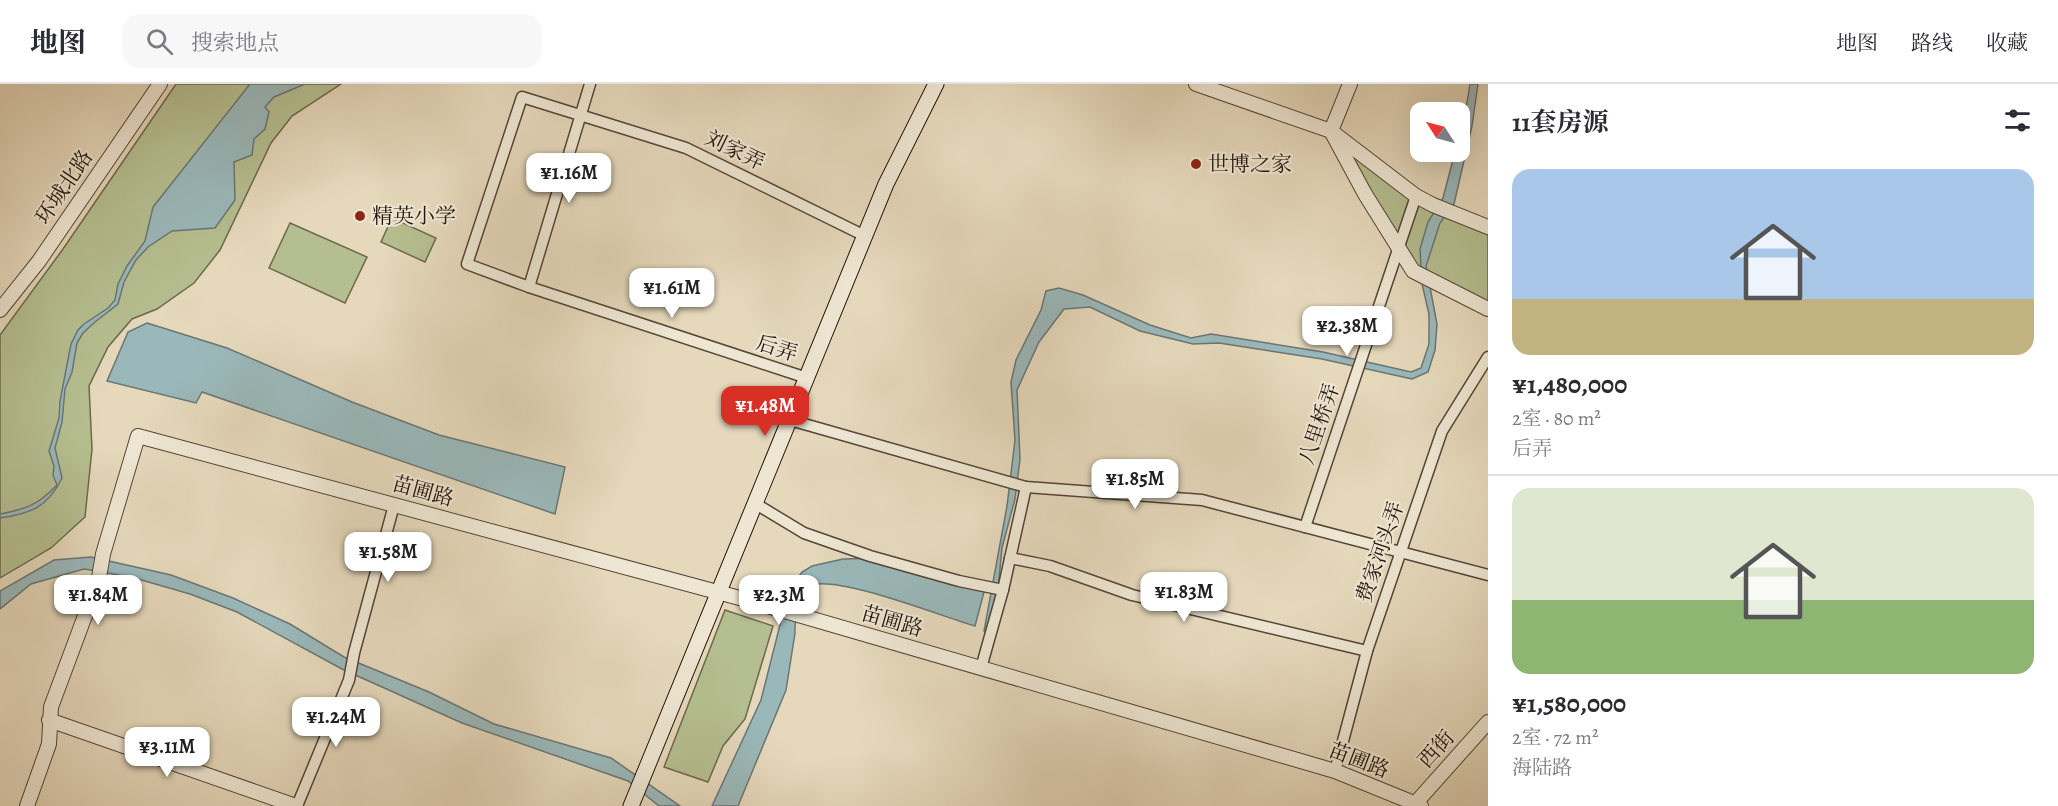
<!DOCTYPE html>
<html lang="zh">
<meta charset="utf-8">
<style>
:root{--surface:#fff;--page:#f7f7f7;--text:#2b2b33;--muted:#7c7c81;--line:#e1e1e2;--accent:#d93025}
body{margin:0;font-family:Alegreya,"Noto Serif SC",serif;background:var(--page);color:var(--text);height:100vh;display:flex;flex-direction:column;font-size:22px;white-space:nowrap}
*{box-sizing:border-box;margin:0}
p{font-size:20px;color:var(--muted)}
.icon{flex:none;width:33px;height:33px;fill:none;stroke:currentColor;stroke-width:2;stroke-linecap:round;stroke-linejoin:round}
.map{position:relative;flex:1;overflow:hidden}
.details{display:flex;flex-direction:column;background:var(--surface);width:570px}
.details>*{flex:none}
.needle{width:39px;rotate:306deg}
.buttons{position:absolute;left:1410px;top:18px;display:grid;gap:12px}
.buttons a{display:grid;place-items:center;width:60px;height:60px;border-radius:12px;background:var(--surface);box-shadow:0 6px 24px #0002;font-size:30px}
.price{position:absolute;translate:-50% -51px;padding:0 14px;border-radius:12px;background:#fff;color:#222;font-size:20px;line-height:39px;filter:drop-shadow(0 2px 3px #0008)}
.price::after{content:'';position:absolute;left:50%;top:36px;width:18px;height:14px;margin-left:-9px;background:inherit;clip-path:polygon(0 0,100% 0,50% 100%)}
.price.selected{background:var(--accent);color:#fff}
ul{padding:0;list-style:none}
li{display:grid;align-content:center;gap:12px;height:318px;padding:0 24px}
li+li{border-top:2px solid var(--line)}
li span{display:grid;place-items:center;height:186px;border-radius:18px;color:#555}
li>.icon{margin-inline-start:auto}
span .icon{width:108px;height:108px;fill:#fffc;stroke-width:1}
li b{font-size:26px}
h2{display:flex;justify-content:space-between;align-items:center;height:72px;padding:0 24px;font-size:26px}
header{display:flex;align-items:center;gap:36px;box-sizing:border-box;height:84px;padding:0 30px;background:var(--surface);border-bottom:2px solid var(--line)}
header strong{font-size:28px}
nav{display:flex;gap:33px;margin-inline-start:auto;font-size:21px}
.search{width:420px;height:54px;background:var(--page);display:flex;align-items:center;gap:15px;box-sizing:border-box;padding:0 21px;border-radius:18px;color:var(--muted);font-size:22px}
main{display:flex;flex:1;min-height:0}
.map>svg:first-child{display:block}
.green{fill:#b5be90;stroke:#6c694d;stroke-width:1.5}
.water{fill:#9ab8ba;stroke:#6a7674;stroke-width:1.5}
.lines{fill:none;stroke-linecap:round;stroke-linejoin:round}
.minor-casing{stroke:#544536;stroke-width:13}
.tertiary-casing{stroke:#544536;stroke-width:16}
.secondary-casing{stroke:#23140a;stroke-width:17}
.minor{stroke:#eee6d3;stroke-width:10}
.tertiary{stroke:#eee6d3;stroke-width:14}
.secondary{stroke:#eee6d3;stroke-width:15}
.poi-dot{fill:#8f2418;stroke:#eee6d3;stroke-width:2}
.labels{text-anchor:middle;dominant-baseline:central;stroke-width:4.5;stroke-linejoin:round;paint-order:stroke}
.street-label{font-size:21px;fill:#23140a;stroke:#eee6d3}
.poi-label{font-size:21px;fill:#23140a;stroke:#eee6d3;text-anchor:start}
</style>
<header>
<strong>地图</strong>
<div class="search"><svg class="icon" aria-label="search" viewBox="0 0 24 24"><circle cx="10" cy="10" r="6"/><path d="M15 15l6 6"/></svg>搜索地点</div>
<nav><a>地图</a><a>路线</a><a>收藏</a></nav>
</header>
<main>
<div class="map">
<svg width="1488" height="722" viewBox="0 0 1488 722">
<rect width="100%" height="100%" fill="#e5d8bb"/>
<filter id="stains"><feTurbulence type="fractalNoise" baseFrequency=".00333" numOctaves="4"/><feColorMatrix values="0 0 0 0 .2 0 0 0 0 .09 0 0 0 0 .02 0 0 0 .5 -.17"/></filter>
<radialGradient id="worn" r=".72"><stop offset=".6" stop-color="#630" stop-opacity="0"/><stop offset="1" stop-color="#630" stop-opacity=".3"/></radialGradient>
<!-- green -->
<g class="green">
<path d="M176,0h165l-49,32 -21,27 -51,107 -26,33 -37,26 -25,10 -24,28 -19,39 3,63 -7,68 -34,31 -51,30v-243l63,-86z"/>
<path d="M1331,47l85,65 72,31v82l-75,-38z"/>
<path d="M392,134l44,20 -11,24 -44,-20z"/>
<path d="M290,139l77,34 -22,46 -76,-35z"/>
<path d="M725,526l48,16 -28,93 -22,27 -15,36 -44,-15z"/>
</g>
<!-- water -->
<g class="water">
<path d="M250,0h55l-31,13 -9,10 4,5 -4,17 -11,10 -2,16 -18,7 1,38 -20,28 -43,3 -24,16 -12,13 -12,22 -6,22 -23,18 -12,11 -6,10 -5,29 -7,17 -3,33 -7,26 7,30c-14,29 -32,36 -62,40v-4c26,-5 38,-9 57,-29l-4,-10 1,-9 -5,-15 10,-33 1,-17 11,-57 7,-14 6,-6 24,-16 7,-8 3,-16 9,-18 18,-25 8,-34z"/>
<path d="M1470,0h8l-6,42 -18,78 -14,19 -14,43 11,58 -2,26 -7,22 -16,7 -90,-20 -103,-16 -26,1 -53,-13 -50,-24 -26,2 -25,33 -22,48 3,69 -5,40 -13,49 -9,93 -9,-10 23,-125 8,-66 -4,-58 5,-22 25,-50 5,-19 13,-3 24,7 67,30 41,13 20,-4 112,18 88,20 10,-4 8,-24v-30l-7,-30 -2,-35 8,-27 15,-24 12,-46h5c0,-23 7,-45 10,-68z"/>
<path d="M147,239l80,25 125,54 87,33 126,32 -10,47 -353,-122 -6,11 -89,-22 21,-49z"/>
<path d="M91,473l80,18 62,23 57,26 54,33 85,35 65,32 117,34 69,48h-21l-31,-25 -166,-58 -120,-54 -105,-57 -47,-18 -59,-17 -47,-8 -53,15 -31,25v-18l54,-31z"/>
<path d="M878,474l107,30 -10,38c-29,-8 -142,-53 -165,-40 -9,6 -16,37 -15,47l-9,57 -48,116h-26l49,-106 20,-79 13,-38 8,-11 10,-6 31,-7z"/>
</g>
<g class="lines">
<!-- minor casing -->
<g class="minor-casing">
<g id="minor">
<path d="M529,203l61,-203"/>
<path d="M807,294l-278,-91 -62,-23 55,-167 164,51 179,88"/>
<path d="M790,336l236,67 176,13 286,75"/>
<path d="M756,420l48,29 66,23 89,25 44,9"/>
<path d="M1305,443l111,-331"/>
<path d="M1010,474l40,8 82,29 235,56"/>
<path d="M981,584l22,-78 23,-103"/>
<path d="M1335,687l32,-120 75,-220 46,-74"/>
<path d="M297,722l52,-126 5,-27 40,-148"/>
</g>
</g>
<!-- tertiary casing -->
<g class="tertiary-casing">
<g id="tertiary">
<path d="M1196,0l135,47 34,63 48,77 75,38"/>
<path d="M1350,0l-19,47 85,65 17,9 55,22"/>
<path d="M0,226l39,-49 121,-177"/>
<path d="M49,636l247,86"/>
<path d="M27,722l22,-62 2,-37 35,-94 11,-24 6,-35 35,-118 609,164 588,171 86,35"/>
<path d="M1413,722l75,-84"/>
</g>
</g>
<!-- secondary casing -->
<g class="secondary-casing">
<path id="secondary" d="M631,722l255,-622 50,-100"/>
</g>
<!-- minor -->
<use href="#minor" class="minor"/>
<!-- tertiary -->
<use href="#tertiary" class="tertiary"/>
<!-- secondary -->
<use href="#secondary" class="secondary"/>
</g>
<!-- markers -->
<g class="poi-dot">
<circle cx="1196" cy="80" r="6"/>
<circle cx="360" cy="132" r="6"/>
</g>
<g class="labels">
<!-- street labels -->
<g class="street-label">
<text transform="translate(735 66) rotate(26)">刘家弄</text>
<text transform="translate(64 103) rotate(-56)">环城北路</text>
<text transform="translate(777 264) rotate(18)">后弄</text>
<text transform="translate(1319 340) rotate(-71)">八里桥弄</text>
<text transform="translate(423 407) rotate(15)">苗圃路</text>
<text transform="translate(1380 468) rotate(-71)">费家河头弄</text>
<text transform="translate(892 537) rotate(16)">苗圃路</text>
<text transform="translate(1436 665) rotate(-48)">西街</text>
<text transform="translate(1359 676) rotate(21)">苗圃路</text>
</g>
<!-- poi labels -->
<g class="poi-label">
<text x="1208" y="80">世博之家</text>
<text x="372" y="132">精英小学</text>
</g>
</g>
<rect width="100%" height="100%" filter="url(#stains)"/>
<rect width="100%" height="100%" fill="url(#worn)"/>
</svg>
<div class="buttons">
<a><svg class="needle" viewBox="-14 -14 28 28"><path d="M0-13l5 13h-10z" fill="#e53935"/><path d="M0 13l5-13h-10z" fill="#7c7c81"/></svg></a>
</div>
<b class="price" style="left:569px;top:120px">¥1.16M</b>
<b class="price" style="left:672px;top:235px">¥1.61M</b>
<b class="price" style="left:1347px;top:273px">¥2.38M</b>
<b class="price selected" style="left:765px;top:353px">¥1.48M</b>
<b class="price" style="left:1135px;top:426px">¥1.85M</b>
<b class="price" style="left:388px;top:499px">¥1.58M</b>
<b class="price" style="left:1184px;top:539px">¥1.83M</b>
<b class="price" style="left:98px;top:542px">¥1.84M</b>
<b class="price" style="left:779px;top:542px">¥2.3M</b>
<b class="price" style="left:336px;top:664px">¥1.24M</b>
<b class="price" style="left:167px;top:694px">¥3.11M</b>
</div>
<section class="details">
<h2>11套房源<svg class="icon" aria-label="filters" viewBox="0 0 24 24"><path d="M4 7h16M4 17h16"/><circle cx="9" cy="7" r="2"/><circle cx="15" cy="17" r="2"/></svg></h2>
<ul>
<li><span style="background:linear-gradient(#a9c7e8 70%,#c2b280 0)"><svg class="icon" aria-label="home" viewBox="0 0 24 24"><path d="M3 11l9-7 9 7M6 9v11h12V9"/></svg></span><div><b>¥1,480,000</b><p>2室 · 80 m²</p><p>后弄</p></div></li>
<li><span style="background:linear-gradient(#dfe7d0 60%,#8fb573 0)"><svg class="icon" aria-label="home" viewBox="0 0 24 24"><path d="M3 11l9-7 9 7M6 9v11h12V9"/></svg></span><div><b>¥1,580,000</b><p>2室 · 72 m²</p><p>海陆路</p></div></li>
</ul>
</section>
</main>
